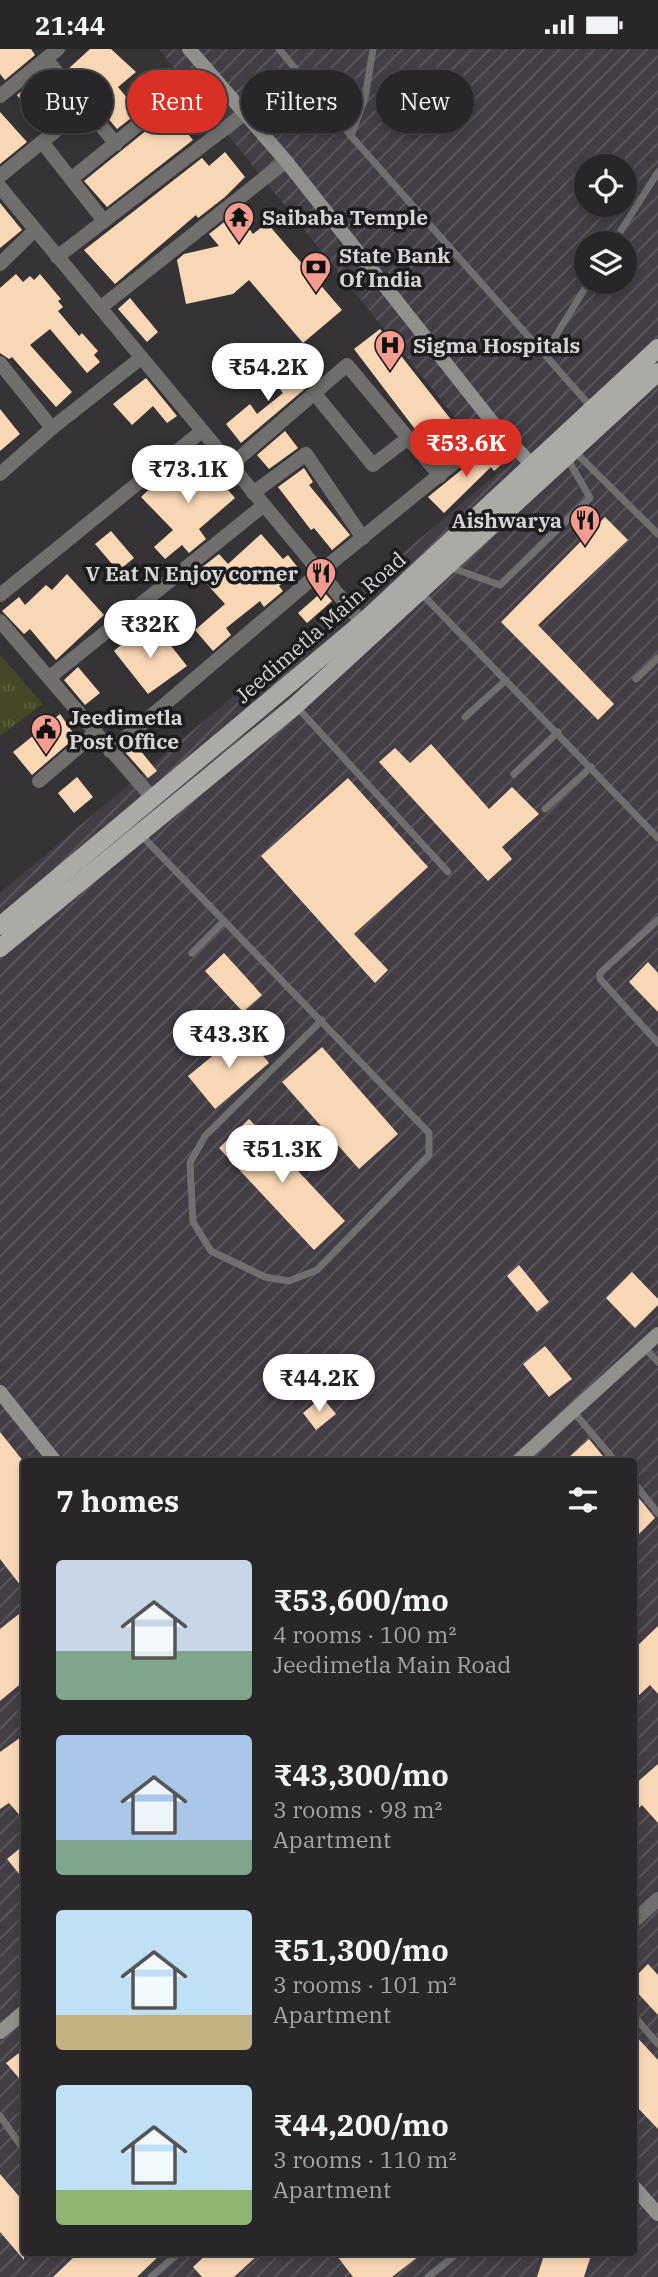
<!DOCTYPE html>
<meta charset="utf-8">
<style>
:root{--surface:#282629;--page:#343235;--text:#f1f3f6;--muted:#a5a5a8;--line:#444346;--accent:#d93025}
body{margin:0;font-family:"IBM Plex Serif",serif;background:var(--page);color:var(--text);height:100vh;display:flex;flex-direction:column;font-size:26px;white-space:nowrap}
*{box-sizing:border-box;margin:0}
p{font-size:23px;color:var(--muted)}
.icon{flex:none;width:38px;height:38px;fill:none;stroke:currentColor;stroke-width:2;stroke-linecap:round;stroke-linejoin:round}
.map{position:relative;flex:1;overflow:hidden}
.sheet{position:absolute;left:21px;top:1409px;width:616px;height:798px;display:flex;flex-direction:column;background:var(--surface);border-radius:7px;box-shadow:0 4px 10px #0003,0 0 0 2px var(--line)}
.sheet>*{flex:none}
.banner{position:absolute;left:21px;top:21px;width:616px;height:63px;display:flex;gap:14px}
.buttons{position:absolute;left:574px;top:105px;display:grid;gap:14px}
.buttons a{display:grid;place-items:center;width:63px;height:63px;border-radius:50%;background:var(--surface);box-shadow:0 4px 10px #0003,0 0 0 2px var(--line);font-size:35px}
.price{position:absolute;translate:-50% -60px;padding:0 16px;border-radius:24px;background:#fff;color:#222;font-size:23px;line-height:46px;filter:drop-shadow(0 2px 4px #0008)}
.price::after{content:'';position:absolute;left:50%;top:42px;width:21px;height:16px;margin-left:-10px;background:inherit;clip-path:polygon(0 0,100% 0,50% 100%)}
.price.active{background:var(--accent);color:#fff}
ul{padding:0;list-style:none}
li{display:flex;align-items:center;gap:21px;height:175px;padding:0 35px}
li span{display:grid;place-items:center;flex:none;width:196px;height:140px;border-radius:7px;color:#555}
li>.icon{margin-inline-start:auto}
span .icon{width:84px;height:84px;fill:#fffc;stroke-width:1}
li b{font-size:30px}
h2{display:flex;justify-content:space-between;align-items:center;height:84px;padding:0 35px;font-size:30px}
.pill{padding:0 24px;border-radius:32px;background:var(--surface);box-shadow:0 4px 10px #0003,0 0 0 2px var(--line);font-size:24px;line-height:63px}
.pill.active{background:var(--accent);color:#fff}
.status{display:flex;justify-content:space-between;align-items:center;height:49px;padding:0 35px;background:var(--surface);direction:ltr}
.status svg{height:19px;fill:currentColor}
.map>svg:first-child{display:block}
.industrial{fill:url(#industrial-furrows);fill-rule:evenodd}
.grass{fill:url(#grass-tufts)}
.building{fill:#fad8b6}
.lines{fill:none;stroke-linecap:round;stroke-linejoin:round}
.lane{stroke:#706f6d;stroke-width:7}
.street{stroke:#706f6d;stroke-width:14}
.secondary{stroke:#92908d;stroke-width:14}
.primary{stroke:#acaaa6;stroke-width:18}
.labels{text-anchor:middle;dominant-baseline:central;stroke-width:7;stroke-linejoin:round;paint-order:stroke}
.poi-label{font-size:21px;font-weight:bold;fill:#d6d4d6;stroke:#1c1b1d;text-anchor:start}
.street-label{font-size:21px;fill:#d6d4d6;stroke:#1c1b1d}
</style>
<div class="status"><b>21:44</b><svg viewBox="0 0 49 12"><path d="M0 12V9h3v3zM5 12V6h3v6zM10 12V3h3v9zM15 12V0h3v12zM26 1h20v11H26zM47 4h2v5h-2z"/></svg></div>
<div class="map">
<svg width="658" height="2228" viewBox="0 0 658 2228">
<defs>
<pattern id="industrial-furrows" width="10" height="10" patternUnits="userSpaceOnUse" patternTransform="scale(1.75)"><rect width="10" height="10" fill="#433d45"/><path d="M-1 1l2-2M0 10L10 0M9 11l2-2" fill="none" stroke="#5d585f"/></pattern>
<pattern id="grass-tufts" width="24" height="20" patternUnits="userSpaceOnUse" patternTransform="scale(1.75)"><rect width="24" height="20" fill="#454727"/><path d="M3 7l-1-3M5 7V3M7 7l1-3M15 17l-1-3M17 17v-4M19 17l1-3" fill="none" stroke="#5f6146"/></pattern>
</defs>
<rect width="100%" height="100%" fill="#363337"/>
<!-- industrial -->
<path class="industrial" d="M159,0h499v2228h-658v-1384l499,-421zM586,117h39v39h-39zM586,194h39v39h-39zM24,1412h610v791h-610z"/>
<!-- grass -->
<path class="grass" d="M0,606l43,49 -43,32z"/>
<!-- building -->
<g class="building">
<path d="M0,0h31l4,6 -30,25 -5,-6z"/>
<path d="M90,0h21l25,23 -18,15 21,25 -22,17 -50,-59z"/>
<path d="M45,23l27,33 -29,24 -26,-34z"/>
<path d="M0,63l27,30 -27,22z"/>
<path d="M169,63l24,28 -86,67 -23,-26z"/>
<path d="M225,103l20,25 -20,20 -27,21 -2,-3 -81,69 -31,-34 118,-92 7,8z"/>
<path d="M0,154l22,27 -22,18z"/>
<path d="M237,163l16,22 14,-11 75,87 -39,33 -54,-63 -16,14 -47,10 -9,-44 7,-6 35,-8 -10,-12z"/>
<path d="M16,225l7,8 7,-6 4,4 6,-6 21,25 -3,2 5,6 -5,4 21,25 3,-3 16,18 -4,4 6,7 -13,11 -37,-44 -20,16 42,47 -16,15 -44,-50 -3,2 -9,-6v-65z"/>
<path d="M130,249l28,34 -11,10 -29,-33z"/>
<path d="M380,280l87,111 -27,22 -86,-113z"/>
<path d="M286,311l20,28 -65,55 -15,-19 24,-20 7,10 26,-21 -15,-19z"/>
<path d="M146,329l31,38 -10,7 -14,-17 -21,19 -19,-21z"/>
<path d="M0,360l20,25 -20,17z"/>
<path d="M285,382l13,17 -29,21 -12,-14z"/>
<path d="M492,396l13,16 -11,10 -3,-4 -47,46 -16,-16z"/>
<path d="M201,403l17,19 -4,3 21,24 -36,31 7,10 -17,14 -7,-8 -17,14 -11,-12 19,-17 -32,-33 16,-15 6,7z"/>
<path d="M304,419l9,14 -4,3 41,50 -18,15 -18,-22 -3,2 -33,-43z"/>
<path d="M605,468l23,23 -90,85 76,79 -16,16 -97,-98z"/>
<path d="M111,482l23,27 -16,13 -23,-27z"/>
<path d="M261,485l22,25 5,-4 11,14 -20,17 4,5 -19,16 -4,-6 -34,27 5,7 -18,16 -18,-21 30,-26 -29,-32 23,-18 9,10z"/>
<path d="M67,525l37,41 -48,45 -26,-31 -6,5 -22,-23 17,-14 6,8 21,-20 6,5z"/>
<path d="M323,542l9,10 -25,22 -9,-10z"/>
<path d="M150,579l10,13 4,-4 23,29 -39,28 -34,-43 15,-13 4,4z"/>
<path d="M78,618l22,26 -15,12 -21,-25z"/>
<path d="M60,665l16,23 -44,38 -19,-23z"/>
<path d="M135,695l22,27 -9,7 -23,-26z"/>
<path d="M431,695l58,65 23,-22 27,27 -37,33 10,12 -24,22 -109,-119 16,-14 15,15z"/>
<path d="M77,728l16,20 -19,16 -16,-20z"/>
<path d="M348,729l80,89 -74,67 34,36 -13,13 -114,-127z"/>
<path d="M224,904l38,42 -19,17 -38,-41z"/>
<path d="M648,913l10,11v39l-29,-30z"/>
<path d="M243,982l26,32 -54,46 -27,-33z"/>
<path d="M322,998l76,87 -39,35 -77,-87z"/>
<path d="M249,1070l96,102 -31,29 -95,-102z"/>
<path d="M519,1216l30,37 -12,10 -30,-36z"/>
<path d="M632,1223l26,27v6l-23,23 -29,-30z"/>
<path d="M545,1297l27,33 -23,18 -26,-33z"/>
<path d="M322,1348l14,17 -20,16 -13,-17z"/>
<path d="M0,1383l24,30v128l-24,-31z"/>
<path d="M589,1390l18,22h-42z"/>
<path d="M634,1443l21,26 -21,21z"/>
<path d="M24,1561v71l-24,20v-72z"/>
<path d="M658,1577v68l-8,-9 -16,15v-51z"/>
<path d="M24,1686v85l-15,-17 -9,6v-57z"/>
<path d="M658,1715v59l-16,-18 -8,7v-27z"/>
<path d="M24,1796v35l-17,-21z"/>
<path d="M648,1915l10,11v40l-24,-26v-11z"/>
<path d="M634,1985l24,26v69l-24,-25z"/>
<path d="M24,2000v35l-18,-21z"/>
<path d="M0,2125l24,28v58l-24,-28z"/>
<path d="M79,2203h84l-26,25h-84z"/>
<path d="M209,2203h52l-27,25h-32l-9,-10z"/>
<path d="M334,2203h90l-32,25h-39z"/>
<path d="M545,2203h47l-8,25h-47z"/>
</g>
<g class="lines">
<!-- lane -->
<g class="lane">
<path d="M279,0l72,87 241,272"/>
<path d="M351,87l14,-38 8,-49"/>
<path d="M613,194l45,-71"/>
<path d="M545,304l44,-71"/>
<path d="M574,402l84,83"/>
<path d="M449,518l51,18 90,-87 -24,-42"/>
<path d="M421,544l237,245"/>
<path d="M636,630l22,-21"/>
<path d="M297,658l151,165"/>
<path d="M465,668l41,-37"/>
<path d="M514,725l44,-42"/>
<path d="M545,760l46,-42"/>
<path d="M141,786l288,298v22l-112,115 -28,11 -24,-4 -54,-26 -18,-29 -3,-59 15,-27 117,-116"/>
<path d="M658,871l-58,53v6l58,64"/>
<path d="M192,904l32,-32"/>
<path d="M644,1298l14,15"/>
<path d="M573,1362l42,50"/>
<path d="M634,1434l24,30"/>
<path d="M634,1967l24,28"/>
<path d="M0,2067l24,34"/>
<path d="M151,2228l29,-25"/>
<path d="M428,2228l31,-25"/>
</g>
<!-- street -->
<g class="street">
<path d="M46,10l70,85"/>
<path d="M0,47l58,-47"/>
<path d="M42,93l29,37"/>
<path d="M0,127l85,-69"/>
<path d="M0,138l362,436"/>
<path d="M104,172l-33,-42 136,-110"/>
<path d="M57,208l188,-144"/>
<path d="M0,215l35,-34"/>
<path d="M100,259l186,-147"/>
<path d="M0,314l52,65 89,-70"/>
<path d="M315,345l58,71 35,-27"/>
<path d="M231,416l116,-100 93,111"/>
<path d="M0,425l52,-46"/>
<path d="M253,444l53,-39 57,84"/>
<path d="M0,546l202,-164"/>
<path d="M0,572l154,179"/>
<path d="M50,628l214,-172"/>
<path d="M110,702l210,-179 177,-144"/>
<path d="M39,732l56,-48"/>
<path d="M634,1872l24,-22"/>
</g>
<!-- secondary -->
<g class="secondary">
<path d="M189,0l97,112 211,267 41,43"/>
<path d="M0,1343l55,69"/>
<path d="M518,1412l140,-127"/>
<path d="M0,1983l24,-20"/>
<path d="M634,2138l24,27"/>
</g>
<!-- primary -->
<g class="primary">
<path d="M0,877l362,-303 296,-275"/>
<path d="M0,899l295,-242 363,-334"/>
</g>
</g>
<!-- icons -->
<defs>
<g id="temple-pin" transform="scale(1.575)"><path d="M0 17L-7.5 6A9.5 9.5 0 1 1 7.5 6Z" fill="#f59c91" stroke="#1c1b1d"/><path d="M0-6L5-2H3V0L6.5 2.5H4V6H1.5V3h-3V6H-4V2.5H-6.5L-3 0V-2H-5Z" fill="#111"/></g>
<g id="bank-pin" transform="scale(1.575)"><path d="M0 17L-7.5 6A9.5 9.5 0 1 1 7.5 6Z" fill="#f59c91" stroke="#1c1b1d"/><path d="M-6-4H6V4H-6ZM0-2.3a2.3 2.3 0 1 0 0 4.6a2.3 2.3 0 1 0 0-4.6Z" fill="#111"/></g>
<g id="hospital-pin" transform="scale(1.575)"><path d="M0 17L-7.5 6A9.5 9.5 0 1 1 7.5 6Z" fill="#f59c91" stroke="#1c1b1d"/><path d="M-5-5h3v3.5h4V-5h3V5h-3V1.5h-4V5h-3Z" fill="#111"/></g>
<g id="restaurant-pin" transform="scale(1.575)"><path d="M0 17L-7.5 6A9.5 9.5 0 1 1 7.5 6Z" fill="#f59c91" stroke="#1c1b1d"/><path d="M-5-6h1v4h1v-4h1v4h1v-4h1v5L-1.5 .5V6h-2V.5L-5-1ZM5-6V6H3V1.5H1.5Q1.5-4 5-6Z" fill="#111"/></g>
<g id="civic-pin" transform="scale(1.575)"><path d="M0 17L-7.5 6A9.5 9.5 0 1 1 7.5 6Z" fill="#f59c91" stroke="#1c1b1d"/><path d="M-.6-6.5H3V-4.5H.6V-3L4-1V1h2V6H-6V1h2V-1L-.6-3ZM-1.2 2.5V6h2.4V2.5Z" fill="#111"/></g>
</defs>
<g fill-rule="evenodd">
<use href="#temple-pin" x="239" y="168"/>
<use href="#bank-pin" x="316" y="218"/>
<use href="#hospital-pin" x="390" y="296"/>
<use href="#restaurant-pin" x="585" y="471"/>
<use href="#restaurant-pin" x="321" y="524"/>
<use href="#civic-pin" x="46" y="680"/>
</g>
<g class="labels">
<!-- poi labels -->
<g class="poi-label">
<text x="262" y="168">Saibaba Temple</text>
<text x="339" y="206">State Bank<tspan x="339" dy="24">Of India</tspan></text>
<text x="413" y="296">Sigma Hospitals</text>
<text x="562" y="471" text-anchor="end">Aishwarya</text>
<text x="298" y="524" text-anchor="end">V Eat N Enjoy corner</text>
<text x="69" y="668">Jeedimetla<tspan x="69" dy="24">Post Office</tspan></text>
</g>
<!-- street labels -->
<g class="street-label">
<text transform="translate(320 578) rotate(-41)">Jeedimetla Main Road</text>
</g>
</g>
</svg>
<div class="buttons">
<a><svg class="icon" aria-label="locate" viewBox="0 0 24 24"><circle cx="12" cy="12" r="6"/><path d="M12 2v4M12 18v4M2 12h4M18 12h4"/></svg></a>
<a><svg class="icon" aria-label="layers" viewBox="0 0 24 24"><path d="M12 4l9 5-9 5-9-5zM3 14l9 5 9-5"/></svg></a>
</div>
<b class="price" style="left:268px;top:354px">₹54.2K</b>
<b class="price active" style="left:466px;top:430px">₹53.6K</b>
<b class="price" style="left:188px;top:456px">₹73.1K</b>
<b class="price" style="left:150px;top:611px">₹32K</b>
<b class="price" style="left:229px;top:1021px">₹43.3K</b>
<b class="price" style="left:282px;top:1136px">₹51.3K</b>
<b class="price" style="left:319px;top:1365px">₹44.2K</b>
<div class="banner">
<a class="pill">Buy</a>
<a class="pill active">Rent</a>
<a class="pill">Filters</a>
<a class="pill">New</a>
</div>
<section class="sheet">
<h2>7 homes<svg class="icon" aria-label="filters" viewBox="0 0 24 24"><path d="M4 7h16M4 17h16"/><circle cx="9" cy="7" r="2"/><circle cx="15" cy="17" r="2"/></svg></h2>
<ul>
<li><span style="background:linear-gradient(#c9d6e8 65%,#7fa58c 0)"><svg class="icon" aria-label="home" viewBox="0 0 24 24"><path d="M3 11l9-7 9 7M6 9v11h12V9"/></svg></span><div><b>₹53,600/mo</b><p>4 rooms · 100 m²</p><p>Jeedimetla Main Road</p></div></li>
<li><span style="background:linear-gradient(#a9c7e8 75%,#7fa58c 0)"><svg class="icon" aria-label="home" viewBox="0 0 24 24"><path d="M3 11l9-7 9 7M6 9v11h12V9"/></svg></span><div><b>₹43,300/mo</b><p>3 rooms · 98 m²</p><p>Apartment</p></div></li>
<li><span style="background:linear-gradient(#bfe0f5 75%,#c2b280 0)"><svg class="icon" aria-label="home" viewBox="0 0 24 24"><path d="M3 11l9-7 9 7M6 9v11h12V9"/></svg></span><div><b>₹51,300/mo</b><p>3 rooms · 101 m²</p><p>Apartment</p></div></li>
<li><span style="background:linear-gradient(#bfe0f5 75%,#8fb573 0)"><svg class="icon" aria-label="home" viewBox="0 0 24 24"><path d="M3 11l9-7 9 7M6 9v11h12V9"/></svg></span><div><b>₹44,200/mo</b><p>3 rooms · 110 m²</p><p>Apartment</p></div></li>
</ul>
</section>
</div>
